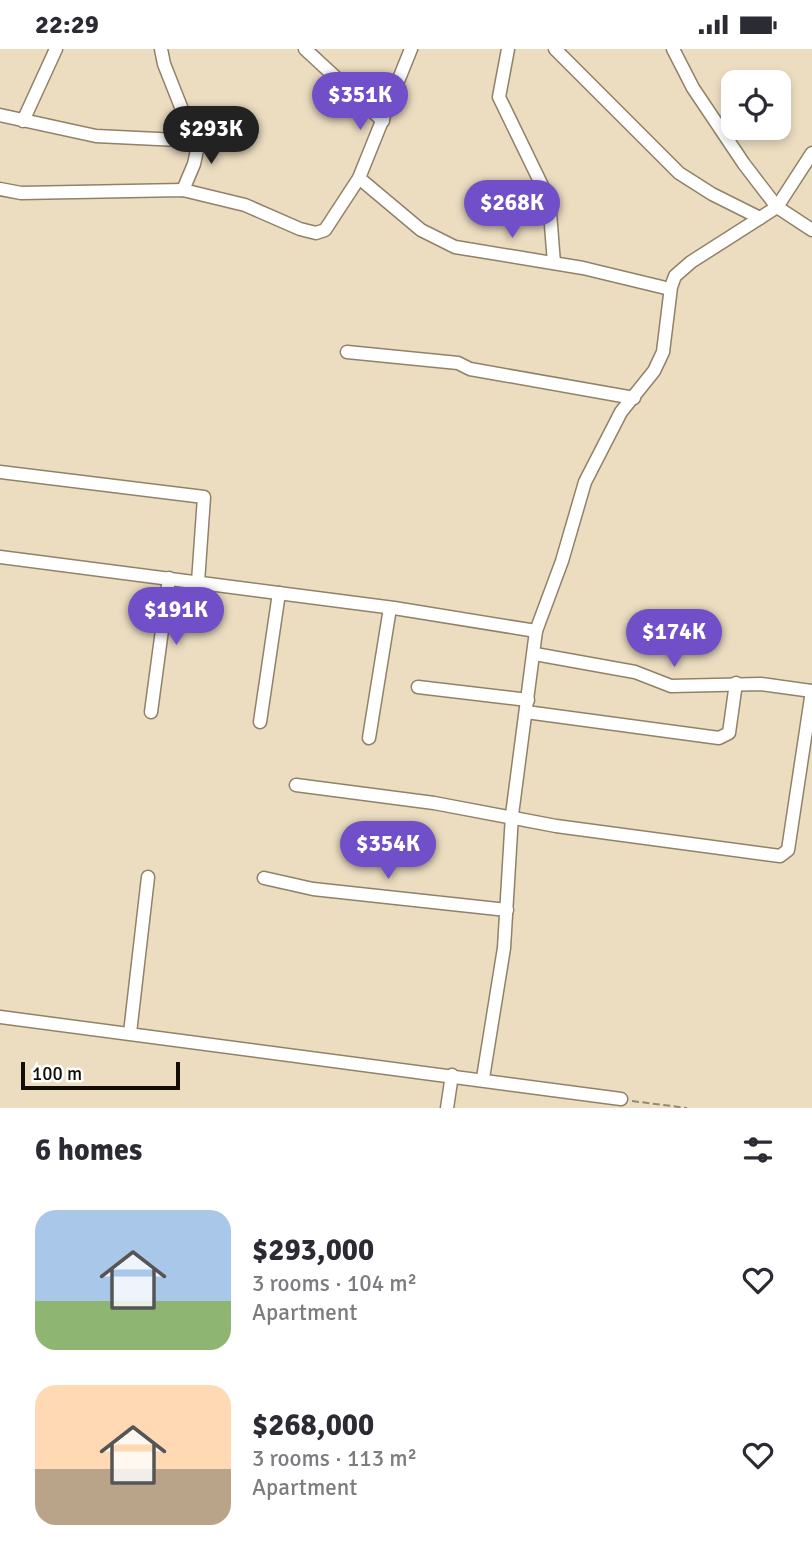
<!DOCTYPE html>
<meta charset="utf-8">
<style>
:root{--surface:#fff;--page:#f2f2f3;--text:#2b2b33;--muted:#7c7c81;--accent:#714fc8}
body{margin:0;font-family:Signika,sans-serif;background:var(--page);color:var(--text);height:100vh;display:flex;flex-direction:column;font-size:26px;white-space:nowrap}
*{box-sizing:border-box;margin:0}
p{font-size:23px;color:var(--muted)}
.icon{flex:none;width:38px;height:38px;fill:none;stroke:currentColor;stroke-width:2;stroke-linecap:round;stroke-linejoin:round}
.map{position:relative;height:1059px;overflow:hidden}
.sheet{display:flex;flex-direction:column;background:var(--surface);flex:1}
.sheet>*{flex:none}
.buttons{position:absolute;left:721px;top:21px;display:grid;gap:14px}
.buttons a{display:grid;place-items:center;width:70px;height:70px;border-radius:14px;background:var(--surface);box-shadow:0 4px 10px #0003;font-size:35px}
.scale{position:absolute;left:21px;bottom:18px;width:159px;box-sizing:border-box;padding-left:7px;border:4px solid #120d05;border-top:0;font-size:19px;line-height:24px;white-space:nowrap;color:#120d05;-webkit-text-stroke:5px #fff;paint-order:stroke}
.price{position:absolute;translate:-50% -60px;padding:0 16px;border-radius:24px;background:var(--accent);color:#fff;font-size:23px;line-height:46px;filter:drop-shadow(0 2px 4px #0008)}
.price::after{content:'';position:absolute;left:50%;top:42px;width:21px;height:16px;margin-left:-10px;background:inherit;clip-path:polygon(0 0,100% 0,50% 100%)}
.price.selected{background:#222;color:#fff}
ul{padding:0;list-style:none}
li{display:flex;align-items:center;gap:21px;height:175px;padding:0 35px}
li span{display:grid;place-items:center;flex:none;width:196px;height:140px;border-radius:21px;color:#555}
li>.icon{margin-inline-start:auto}
span .icon{width:84px;height:84px;fill:#fffc;stroke-width:1}
li b{font-size:30px}
h2{display:flex;justify-content:space-between;align-items:center;height:84px;padding:0 35px;font-size:30px}
.status{display:flex;justify-content:space-between;align-items:center;height:49px;padding:0 35px;background:var(--surface);direction:ltr}
.status svg{height:19px;fill:currentColor}
.map>svg:first-child{display:block}
.lines{fill:none;stroke-linecap:round;stroke-linejoin:round}
.minor-casing{stroke:#908168;stroke-width:15}
.path{stroke:#948975;stroke-width:2;stroke-dasharray:7 3.5;stroke-linecap:butt}
.minor{stroke:#fff;stroke-width:12}
</style>
<div class="status"><b>22:29</b><svg viewBox="0 0 49 12"><path d="M0 12V9h3v3zM5 12V6h3v6zM10 12V3h3v9zM15 12V0h3v12zM26 1h20v11H26zM47 4h2v5h-2z"/></svg></div>
<div class="map">
<svg width="812" height="1059" viewBox="0 0 812 1059">
<rect width="100%" height="100%" fill="#ecddc1"/>
<g class="lines">
<!-- minor casing -->
<g class="minor-casing">
<g id="minor">
<path d="M161,0l3,15 19,48"/>
<path d="M305,0l78,72"/>
<path d="M508,0l-9,48 50,103 5,63"/>
<path d="M555,0l124,124 33,21 48,24"/>
<path d="M673,0l20,39 51,76 33,43 35,23"/>
<path d="M0,66l96,21 103,5 -5,23 -11,26"/>
<path d="M23,72l33,-72"/>
<path d="M359,129l62,52 34,17 128,21 87,21"/>
<path d="M0,140l21,4 162,-3 62,15 55,24 16,4 9,-3 34,-52 52,-129"/>
<path d="M347,303l111,11 12,6 164,29"/>
<path d="M0,423l204,25 -6,85"/>
<path d="M0,508l394,51 142,23"/>
<path d="M535,605l100,18 36,14 90,-2 51,7"/>
<path d="M418,638l110,13"/>
<path d="M151,663l18,-134"/>
<path d="M526,663l193,26 10,-5 7,-50"/>
<path d="M260,673l19,-129"/>
<path d="M369,689l21,-130"/>
<path d="M296,736l138,18 122,23 224,30 8,-6 24,-159"/>
<path d="M264,829l49,11 194,21"/>
<path d="M0,968l621,82"/>
<path d="M130,984l18,-156"/>
<path d="M483,1029l21,-130 8,-133 24,-184 26,-70 23,-79 36,-70 33,-41 9,-19 8,-65 4,-11 16,-14 86,-55 35,-54"/>
<path d="M447,1059l5,-33"/>
</g>
</g>
<!-- path -->
<path class="path" d="M632,1052l55,7"/>
<!-- minor -->
<use href="#minor" class="minor"/>
</g>
</svg>
<div class="buttons">
<a><svg class="icon" aria-label="locate" viewBox="0 0 24 24"><circle cx="12" cy="12" r="6"/><path d="M12 2v4M12 18v4M2 12h4M18 12h4"/></svg></a>
</div>
<div class="scale">100 m</div>
<b class="price" style="left:360px;top:83px">$351K</b>
<b class="price selected" style="left:211px;top:117px">$293K</b>
<b class="price" style="left:512px;top:191px">$268K</b>
<b class="price" style="left:176px;top:598px">$191K</b>
<b class="price" style="left:674px;top:620px">$174K</b>
<b class="price" style="left:388px;top:832px">$354K</b>
</div>
<section class="sheet">
<h2>6 homes<svg class="icon" aria-label="filters" viewBox="0 0 24 24"><path d="M4 7h16M4 17h16"/><circle cx="9" cy="7" r="2"/><circle cx="15" cy="17" r="2"/></svg></h2>
<ul>
<li><span style="background:linear-gradient(#a9c7e8 65%,#8fb573 0)"><svg class="icon" aria-label="home" viewBox="0 0 24 24"><path d="M3 11l9-7 9 7M6 9v11h12V9"/></svg></span><div><b>$293,000</b><p>3 rooms · 104 m²</p><p>Apartment</p></div><svg class="icon" aria-label="heart" viewBox="0 0 24 24"><path d="M12 20l-8-8c-3-5 5-10 8-4 3-6 11-1 8 4z"/></svg></li>
<li><span style="background:linear-gradient(#ffd9b3 60%,#b9a48a 0)"><svg class="icon" aria-label="home" viewBox="0 0 24 24"><path d="M3 11l9-7 9 7M6 9v11h12V9"/></svg></span><div><b>$268,000</b><p>3 rooms · 113 m²</p><p>Apartment</p></div><svg class="icon" aria-label="heart" viewBox="0 0 24 24"><path d="M12 20l-8-8c-3-5 5-10 8-4 3-6 11-1 8 4z"/></svg></li>
</ul>
</section>
